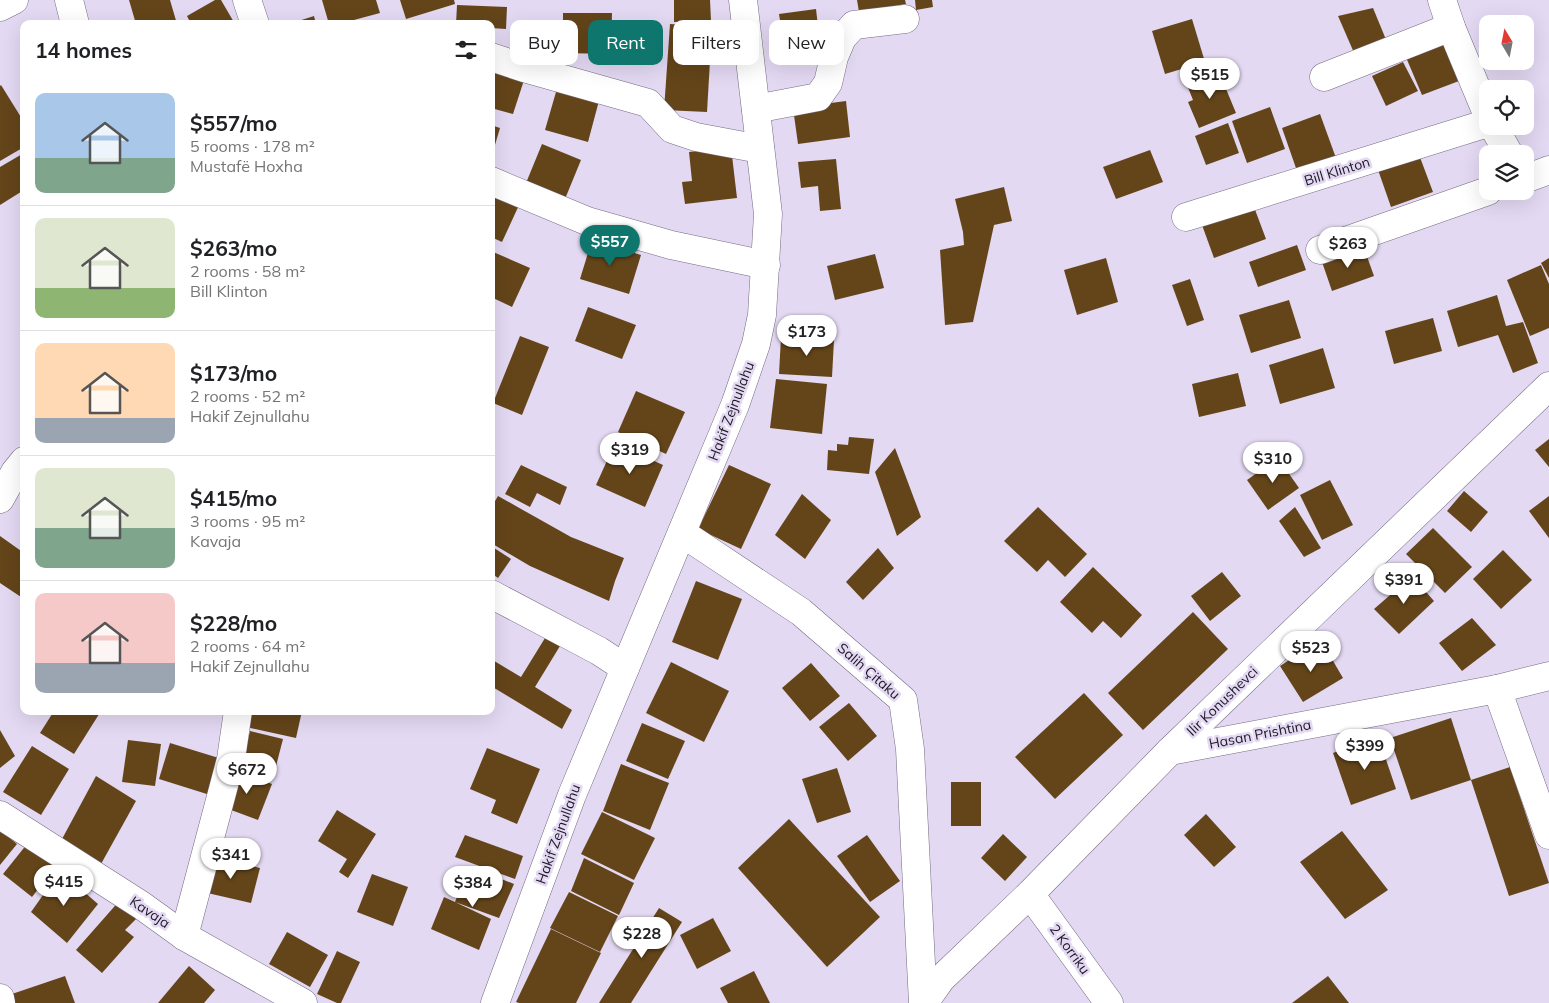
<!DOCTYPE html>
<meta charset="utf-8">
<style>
:root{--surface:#fff;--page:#f2f2f2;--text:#202124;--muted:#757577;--line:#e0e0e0;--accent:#0f766e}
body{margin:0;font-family:Mulish,sans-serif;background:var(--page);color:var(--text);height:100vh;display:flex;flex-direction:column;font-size:19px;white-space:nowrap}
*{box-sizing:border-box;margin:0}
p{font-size:16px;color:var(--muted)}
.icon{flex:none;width:28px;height:28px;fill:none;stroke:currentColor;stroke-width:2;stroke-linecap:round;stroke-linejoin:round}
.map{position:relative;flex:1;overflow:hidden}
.details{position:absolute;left:20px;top:20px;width:475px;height:695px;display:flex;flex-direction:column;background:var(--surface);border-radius:10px;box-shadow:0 5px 20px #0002}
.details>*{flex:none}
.guide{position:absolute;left:510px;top:20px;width:475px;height:45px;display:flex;gap:10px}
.needle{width:32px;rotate:350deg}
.controls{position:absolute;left:1479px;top:15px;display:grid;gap:10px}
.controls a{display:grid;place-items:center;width:55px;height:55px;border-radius:10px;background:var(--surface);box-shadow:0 5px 20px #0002;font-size:25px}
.price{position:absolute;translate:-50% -42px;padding:0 11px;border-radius:18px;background:#fff;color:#222;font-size:16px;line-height:32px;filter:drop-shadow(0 1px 2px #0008)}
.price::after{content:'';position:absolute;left:50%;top:30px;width:15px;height:11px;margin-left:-8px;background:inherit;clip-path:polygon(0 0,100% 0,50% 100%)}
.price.active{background:var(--accent);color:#fff}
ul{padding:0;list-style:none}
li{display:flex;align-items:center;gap:15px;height:125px;padding:0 15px}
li+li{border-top:1px solid var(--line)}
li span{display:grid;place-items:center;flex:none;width:140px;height:100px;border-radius:10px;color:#555}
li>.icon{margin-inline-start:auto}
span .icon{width:60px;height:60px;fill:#fffc;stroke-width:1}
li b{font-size:21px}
h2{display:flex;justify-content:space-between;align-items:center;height:60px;padding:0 15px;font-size:21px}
.chip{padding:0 18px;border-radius:10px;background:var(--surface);box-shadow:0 5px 20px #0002;font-size:18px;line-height:45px}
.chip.active{background:var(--accent);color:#fff}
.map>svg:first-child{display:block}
.building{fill:#64451a}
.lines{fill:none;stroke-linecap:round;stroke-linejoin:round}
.minor-casing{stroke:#756a82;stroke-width:29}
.tertiary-casing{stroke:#756a82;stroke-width:29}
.minor{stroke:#fff;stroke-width:28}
.tertiary{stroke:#fff;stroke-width:28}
.labels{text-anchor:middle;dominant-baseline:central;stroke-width:5;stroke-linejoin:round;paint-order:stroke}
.street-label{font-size:14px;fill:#1d1822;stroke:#e4d9f3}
</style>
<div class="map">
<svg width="1549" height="1003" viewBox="0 0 1549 1003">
<rect width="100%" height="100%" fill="#e4d9f3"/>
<!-- building -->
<g class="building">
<path d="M129,0h41l7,24h-41z"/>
<path d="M215,0h6l14,24h-44l-4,-8z"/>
<path d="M322,0h54l4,13 -41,11h-10z"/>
<path d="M400,0h54l1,4 -49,15z"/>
<path d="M674,0h36l1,21 -37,1z"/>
<path d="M857,0h48l1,4 -47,8z"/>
<path d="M915,0h17l1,7 -17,3z"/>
<path d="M457,5l50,2 -1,22 -15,-1v-4h-35z"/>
<path d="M1373,8l14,34 -32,13 -17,-39z"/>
<path d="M816,9l3,26 -36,5 -4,-26z"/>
<path d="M563,13h49l-1,41 -48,-1z"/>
<path d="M314,16l2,8h-24v-1z"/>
<path d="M1192,19l13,43 -40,12 -13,-43z"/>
<path d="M670,24l42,3 -5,85 -43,-2z"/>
<path d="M1442,41l17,40 -37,14 -17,-40z"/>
<path d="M1403,62l15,29 -32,15 -14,-30z"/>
<path d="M491,63l35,11 -13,40 -22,-6z"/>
<path d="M1219,72l17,41 -37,15 -11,-26 5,-2 -6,-15z"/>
<path d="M1,85l23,37v25l-24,14v-75z"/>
<path d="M558,85l42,12 -12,45 -43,-12z"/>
<path d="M846,101l4,36 -52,7 -5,-36z"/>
<path d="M1270,107l15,42 -38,14 -15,-42z"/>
<path d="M1320,114l16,44 -39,13 -15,-43z"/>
<path d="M1228,123l11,30 -33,12 -11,-29z"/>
<path d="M491,125l9,3 -8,27h-1z"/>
<path d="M542,144l39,16 -16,39 -39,-16z"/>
<path d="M731,147l6,51 -52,6 -3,-22 10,-1 -3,-29z"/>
<path d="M1150,150l13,32 -47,17 -13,-32z"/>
<path d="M1418,152l15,40 -42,15 -14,-40z"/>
<path d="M24,153v37l-24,15v-38z"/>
<path d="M836,159l5,50 -21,2 -2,-25 -17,2 -3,-26z"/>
<path d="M1004,187l8,34 -18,4 -21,97 -28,3 -5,-75 24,-5 -1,-13 -8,-33z"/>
<path d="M491,190l29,13 -18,39 -11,-5z"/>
<path d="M1254,207l12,32 -52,19 -12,-33z"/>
<path d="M592,240l49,15 -12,39 -49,-15z"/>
<path d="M1297,245l9,25 -48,17 -9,-25z"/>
<path d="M1364,248l10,28 -42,15 -10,-29z"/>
<path d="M491,251l39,17 -18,39 -21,-10z"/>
<path d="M875,254l9,34 -49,12 -8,-34z"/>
<path d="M1106,258l12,44 -41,13 -13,-45z"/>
<path d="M1549,258v20l-8,-15z"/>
<path d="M1541,265l8,19v44l-19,8 -23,-56z"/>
<path d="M1190,279l14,41 -17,6 -15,-41z"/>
<path d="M1497,295l9,31 17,-4 15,41 -25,10 -15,-38 -40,12 -11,-36z"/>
<path d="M1289,300l12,38 -50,15 -12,-38z"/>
<path d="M588,307l48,18 -14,34 -47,-18z"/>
<path d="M1433,318l9,33 -48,13 -9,-33z"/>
<path d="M520,336l29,11 -27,68 -29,-12z"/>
<path d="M781,337l53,3 -2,37 -53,-3z"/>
<path d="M1323,348l12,40 -55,16 -11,-39z"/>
<path d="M1238,373l8,33 -47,11 -7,-33z"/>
<path d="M776,379l51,5 -5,50 -52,-6z"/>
<path d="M636,391l49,21 -19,42 -48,-22z"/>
<path d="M849,437l25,2 -5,35 -42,-4 1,-20 9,1v-7l11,1z"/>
<path d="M1549,439v28l-14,-17z"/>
<path d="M615,443l48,22 -18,42 -49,-22z"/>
<path d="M895,448l26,69 -24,19 -22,-64z"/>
<path d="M1278,458l21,30 -31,22 -21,-30z"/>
<path d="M521,465l46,22 -7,18 -23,-12 -7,14 -25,-13z"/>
<path d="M729,465l42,19 -30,65 -43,-20z"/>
<path d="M1330,480l23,45 -31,15 -22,-45z"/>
<path d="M1464,491l24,21 -17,20 -24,-21z"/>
<path d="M802,494l29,26 -26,39 -30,-24z"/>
<path d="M498,496l73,41 53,21 -9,23 -6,20 -79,-35 -39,-23v-35z"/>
<path d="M1549,496v42l-20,-27z"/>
<path d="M1038,507l49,47 -22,23 -17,-17 -11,12 -33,-31z"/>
<path d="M1295,507l26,41 -17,9 -25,-36z"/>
<path d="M1433,528l39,39 -27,26 -39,-39z"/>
<path d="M0,536l24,17v46l-24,-16z"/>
<path d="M491,546l20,13 -13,19 -7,-5z"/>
<path d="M878,548l16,20 -31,32 -17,-18z"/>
<path d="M1503,550l29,30 -31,29 -28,-30z"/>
<path d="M1093,567l49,48 -21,23 -18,-17 -11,12 -32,-31z"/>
<path d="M1222,572l19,24 -31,25 -19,-25z"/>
<path d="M1412,576l22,25 -35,33 -25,-25z"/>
<path d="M696,581l46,18 -24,61 -46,-18z"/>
<path d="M1193,612l35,37 -85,81 -35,-37z"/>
<path d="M1472,618l24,27 -34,26 -23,-28z"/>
<path d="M545,638l15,8 -25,41 37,23 -10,19 -71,-43v-27l30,18z"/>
<path d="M1314,644l5,15 10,-5 14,24 -40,24 -23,-36z"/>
<path d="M671,662l58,29 -25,51 -58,-29z"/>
<path d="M811,663l29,33 -30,25 -28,-33z"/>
<path d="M1084,693l39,42 -68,64 -40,-42z"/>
<path d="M849,703l28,33 -29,25 -29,-34z"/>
<path d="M54,711h47l-27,43 -34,-21z"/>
<path d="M249,711h53l-6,27 -50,-11z"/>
<path d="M1451,718l20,62 -60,20 -21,-62z"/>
<path d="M642,723l43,18 -17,38 -42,-18z"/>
<path d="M0,730l15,26 -15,12z"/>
<path d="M250,731l33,8 -9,35 -32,-8z"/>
<path d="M1378,736l18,53 -45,16 -18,-52z"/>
<path d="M128,740l33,4 -6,42 -33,-4z"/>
<path d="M170,743l52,16 -12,36 -51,-16z"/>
<path d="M32,746l37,23 -28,46 -38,-23z"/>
<path d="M487,748l53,21 -23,55 -26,-11 5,-13 -26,-11z"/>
<path d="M621,764l48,19 -19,47 -47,-19z"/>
<path d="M1510,767l39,116 -40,13 -38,-116z"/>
<path d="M837,768l14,44 -34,11 -15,-44z"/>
<path d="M236,771l36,13 -14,36 -35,-13z"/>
<path d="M96,776l40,25 -35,63 -39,-25z"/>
<rect x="951" y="782" width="30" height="44"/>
<path d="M337,810l39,24 -28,44 -9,-6 8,-13 -29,-18z"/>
<path d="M602,812l53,26 -21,42 -53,-26z"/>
<path d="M1206,814l30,33 -22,20 -30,-32z"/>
<path d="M789,819l91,98 -53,50 -89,-99z"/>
<path d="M0,830l17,14 -17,21z"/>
<path d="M1342,831l46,59 -43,29 -45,-57z"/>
<path d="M1003,834l24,23 -22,24 -24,-23z"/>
<path d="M465,835l58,21 -8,23 -60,-22z"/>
<path d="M867,835l33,46 -30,21 -33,-46z"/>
<path d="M27,844l29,22 -24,31 -29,-23z"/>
<path d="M211,856l49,12 -9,35 -48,-11z"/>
<path d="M584,858l50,25 -15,32 -48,-24z"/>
<path d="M469,866l45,18 -15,34 -44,-16 36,17 -12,31 -48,-21 13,-32 11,5z"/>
<path d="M60,871l38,33 -31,39 -36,-31z"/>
<path d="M372,874l36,13 -15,39 -36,-14z"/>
<path d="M569,892l49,24 -18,36 -50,-24z"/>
<path d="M121,899l18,17 -14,14 9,7 -32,36 -26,-23z"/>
<path d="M659,908l23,14 -51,81h-32z"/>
<path d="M713,918l18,33 -34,18 -17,-34z"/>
<path d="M551,929l50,24 -25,50h-57l-3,-1z"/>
<path d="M287,932l41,23 -18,32 -41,-23z"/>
<path d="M337,951l23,11 -19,41h-4l-20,-9z"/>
<path d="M189,966l26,24 -11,13h-46z"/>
<path d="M754,971l16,32h-42l-8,-15z"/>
<path d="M65,976l10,27h-63l-3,-8z"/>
<path d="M1328,976l21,27h-57z"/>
</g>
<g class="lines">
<!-- minor casing -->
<g class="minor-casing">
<g id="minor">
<path d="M69,0l6,24"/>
<path d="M247,0l8,24"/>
<path d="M1442,0l9,27 37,89"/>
<path d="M0,7l14,-7"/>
<path d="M491,57l33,11 124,35 24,26 24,8 64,12"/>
<path d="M1324,77l127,-50"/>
<path d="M756,109l62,-12 10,-14 6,-26 8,-19 12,-13 51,-6"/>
<path d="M1493,126l16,28"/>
<path d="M1525,179l24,-9"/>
<path d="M491,181l96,40 84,24 95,20"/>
<path d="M1186,217l302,-94"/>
<path d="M1320,250l168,-59"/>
<path d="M0,499l15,-27 9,-11"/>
<path d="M682,533l119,79 102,88 7,49 13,254"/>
<path d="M491,594l108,57 26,17"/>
<path d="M1497,689l52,146"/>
<path d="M1170,751l327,-62 52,-13"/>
<path d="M0,815l141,90 43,31 119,67"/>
<path d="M1030,894l79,109"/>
<path d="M184,936l47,-177 7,-48"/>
<path d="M0,998l1,5"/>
<path d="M495,1003l77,-208 163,-390 21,-61 6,-29 6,-101 -25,-214"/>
</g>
</g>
<!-- tertiary casing -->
<g class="tertiary-casing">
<path id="tertiary" d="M924,1003l17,-24 89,-85 140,-143 379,-365"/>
</g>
<!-- minor -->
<use href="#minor" class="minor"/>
<!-- tertiary -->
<use href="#tertiary" class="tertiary"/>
</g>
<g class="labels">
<!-- street labels -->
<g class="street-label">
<text transform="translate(1337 171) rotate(-17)">Bill Klinton</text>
<text transform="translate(731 411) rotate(-69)">Hakif Zejnullahu</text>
<text transform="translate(869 671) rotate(41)">Salih Çitaku</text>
<text transform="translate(1222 701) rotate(-44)">Ilir Konushevci</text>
<text transform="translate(1260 734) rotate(-11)">Hasan Prishtina</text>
<text transform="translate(558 834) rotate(-70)">Hakif Zejnullahu</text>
<text transform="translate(150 912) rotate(34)">Kavaja</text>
<text transform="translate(1070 949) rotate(54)">2 Korriku</text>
</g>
</g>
</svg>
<div class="controls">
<a><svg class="needle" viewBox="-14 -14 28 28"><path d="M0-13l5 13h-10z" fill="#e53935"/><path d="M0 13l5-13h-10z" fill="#757577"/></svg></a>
<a><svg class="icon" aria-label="locate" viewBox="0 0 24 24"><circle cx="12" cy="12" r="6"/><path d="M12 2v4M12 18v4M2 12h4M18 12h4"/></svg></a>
<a><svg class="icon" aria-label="layers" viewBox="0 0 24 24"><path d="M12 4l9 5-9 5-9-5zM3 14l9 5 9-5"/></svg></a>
</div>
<b class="price" style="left:1210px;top:100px">$515</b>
<b class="price active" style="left:610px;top:267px">$557</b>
<b class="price" style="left:1348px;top:269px">$263</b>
<b class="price" style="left:807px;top:357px">$173</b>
<b class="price" style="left:630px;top:475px">$319</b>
<b class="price" style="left:1273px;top:484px">$310</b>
<b class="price" style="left:1404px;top:605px">$391</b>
<b class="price" style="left:1311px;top:673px">$523</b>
<b class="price" style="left:1365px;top:771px">$399</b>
<b class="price" style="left:247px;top:795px">$672</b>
<b class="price" style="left:231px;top:880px">$341</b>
<b class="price" style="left:64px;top:907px">$415</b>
<b class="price" style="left:473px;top:908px">$384</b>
<b class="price" style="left:642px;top:959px">$228</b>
<div class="guide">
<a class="chip">Buy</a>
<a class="chip active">Rent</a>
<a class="chip">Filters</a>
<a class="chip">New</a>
</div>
<section class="details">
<h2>14 homes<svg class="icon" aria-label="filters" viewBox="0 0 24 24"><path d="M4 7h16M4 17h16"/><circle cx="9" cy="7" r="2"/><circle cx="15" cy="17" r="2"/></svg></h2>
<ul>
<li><span style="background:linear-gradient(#a9c7e8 65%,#7fa58c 0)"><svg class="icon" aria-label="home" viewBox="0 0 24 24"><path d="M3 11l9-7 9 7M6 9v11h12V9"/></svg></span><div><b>$557/mo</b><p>5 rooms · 178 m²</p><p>Mustafë Hoxha</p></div></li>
<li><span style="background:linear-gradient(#dfe7d0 70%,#8fb573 0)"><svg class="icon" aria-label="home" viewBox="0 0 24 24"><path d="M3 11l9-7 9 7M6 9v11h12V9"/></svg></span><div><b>$263/mo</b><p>2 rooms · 58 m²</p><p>Bill Klinton</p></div></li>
<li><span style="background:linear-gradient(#ffd9b3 75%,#9aa5b1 0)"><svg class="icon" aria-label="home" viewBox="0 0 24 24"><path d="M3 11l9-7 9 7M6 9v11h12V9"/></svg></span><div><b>$173/mo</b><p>2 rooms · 52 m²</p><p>Hakif Zejnullahu</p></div></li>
<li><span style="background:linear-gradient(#dfe7d0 60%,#7fa58c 0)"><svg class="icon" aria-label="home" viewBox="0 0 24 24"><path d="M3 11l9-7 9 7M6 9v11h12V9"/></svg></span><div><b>$415/mo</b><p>3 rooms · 95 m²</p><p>Kavaja</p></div></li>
<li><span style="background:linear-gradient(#f6c9c9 70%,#9aa5b1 0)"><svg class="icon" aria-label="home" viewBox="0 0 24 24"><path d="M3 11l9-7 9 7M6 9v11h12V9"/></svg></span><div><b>$228/mo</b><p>2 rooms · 64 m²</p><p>Hakif Zejnullahu</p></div></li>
</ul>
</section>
</div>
